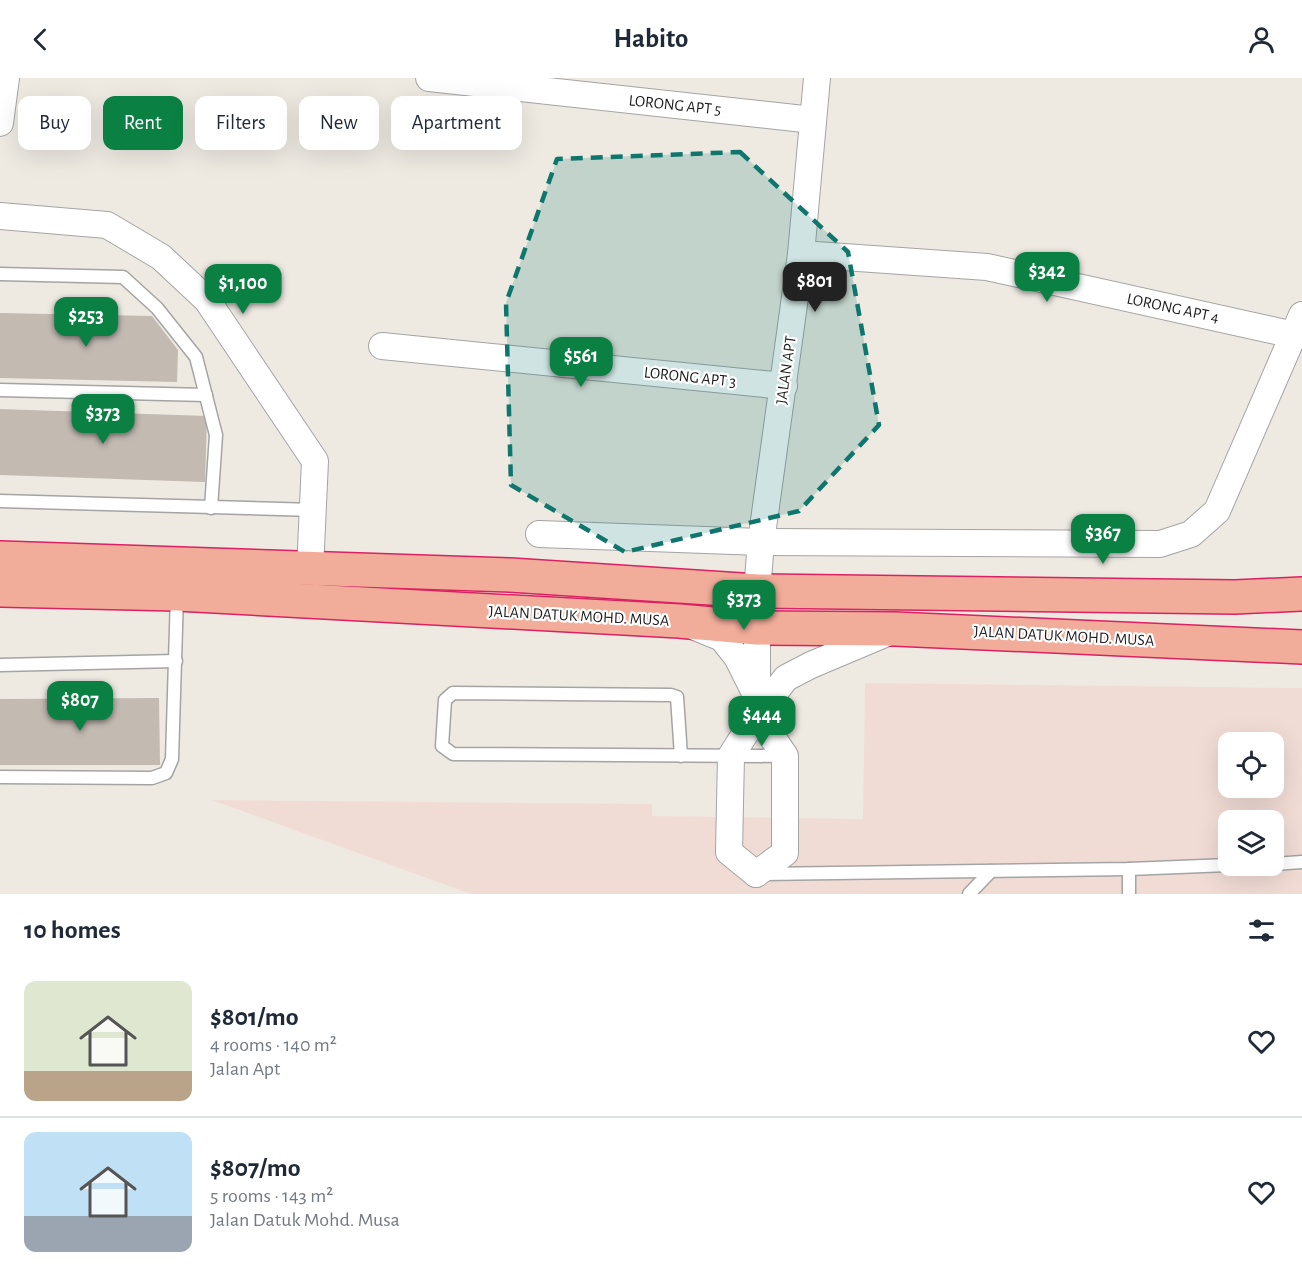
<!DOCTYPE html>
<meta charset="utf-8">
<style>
:root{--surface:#fff;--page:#f2f2f3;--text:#1f2937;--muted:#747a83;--line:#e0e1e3;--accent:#0b8043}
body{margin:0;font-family:"Alegreya Sans",sans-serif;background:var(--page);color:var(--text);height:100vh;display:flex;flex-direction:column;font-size:22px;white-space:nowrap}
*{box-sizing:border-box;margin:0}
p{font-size:20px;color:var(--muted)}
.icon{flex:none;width:33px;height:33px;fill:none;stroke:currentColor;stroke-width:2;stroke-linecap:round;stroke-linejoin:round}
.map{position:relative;height:816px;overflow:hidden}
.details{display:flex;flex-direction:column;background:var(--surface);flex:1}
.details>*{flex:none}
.hud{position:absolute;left:18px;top:18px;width:600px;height:54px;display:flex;gap:12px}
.fabs{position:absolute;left:1218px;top:654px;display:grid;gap:12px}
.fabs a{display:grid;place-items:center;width:66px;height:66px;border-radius:12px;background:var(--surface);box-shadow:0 6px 24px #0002;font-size:30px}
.price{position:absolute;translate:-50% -51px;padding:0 14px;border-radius:12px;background:var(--accent);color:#fff;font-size:20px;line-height:39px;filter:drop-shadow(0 2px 3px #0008)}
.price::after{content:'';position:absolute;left:50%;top:36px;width:18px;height:14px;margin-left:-9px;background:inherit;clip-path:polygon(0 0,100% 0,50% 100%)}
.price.selected{background:#222;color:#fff}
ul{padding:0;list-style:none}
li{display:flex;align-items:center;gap:18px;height:150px;padding:0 24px}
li+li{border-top:2px solid var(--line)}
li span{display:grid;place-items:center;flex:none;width:168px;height:120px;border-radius:12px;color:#555}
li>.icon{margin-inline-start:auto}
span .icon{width:72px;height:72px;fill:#fffc;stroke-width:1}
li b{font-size:26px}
h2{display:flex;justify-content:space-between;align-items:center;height:72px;padding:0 24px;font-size:26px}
.chip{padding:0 21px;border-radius:12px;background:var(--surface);box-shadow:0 6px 24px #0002;font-size:21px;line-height:54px}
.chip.selected{background:var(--accent);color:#fff}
header{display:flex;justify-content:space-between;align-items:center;height:78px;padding:0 24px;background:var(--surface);font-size:27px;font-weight:700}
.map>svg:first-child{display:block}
.military{fill:#f1dcd5;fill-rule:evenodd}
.building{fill:#c3bab2}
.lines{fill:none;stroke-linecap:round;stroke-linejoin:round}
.service-casing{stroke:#a4a4a4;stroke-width:15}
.minor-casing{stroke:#a4a4a4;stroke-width:28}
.trunk-casing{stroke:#da2161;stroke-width:36}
.service{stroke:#fff;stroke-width:12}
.minor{stroke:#fff;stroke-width:26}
.trunk{stroke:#f2ac9a;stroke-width:33}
.marked{fill:#0f766e;fill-opacity:0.2;stroke:#0f766e;stroke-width:4.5;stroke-dasharray:12 8;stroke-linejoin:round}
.labels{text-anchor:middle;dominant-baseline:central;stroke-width:4.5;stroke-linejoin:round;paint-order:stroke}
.street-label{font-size:16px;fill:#1d1d1d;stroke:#fff}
</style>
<header><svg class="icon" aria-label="back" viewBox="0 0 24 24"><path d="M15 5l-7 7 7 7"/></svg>Habito<svg class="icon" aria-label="person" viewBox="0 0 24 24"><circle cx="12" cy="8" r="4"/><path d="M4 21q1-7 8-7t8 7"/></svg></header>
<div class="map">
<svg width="1302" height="816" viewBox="0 0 1302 816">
<rect width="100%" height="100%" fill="#eeeae2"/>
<!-- military -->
<path class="military" d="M865,605l437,5v206h-831l-259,-94 440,4v12l211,3zM1228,664h46v46h-46zM1228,742h46v46h-46z"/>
<!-- building -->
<g class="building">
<path d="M0,235l152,3 26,34 -1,32 -177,-4z"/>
<path d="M0,331l207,7 -2,66 -205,-7z"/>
<path d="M159,620l1,67h-160v-66z"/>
</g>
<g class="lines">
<!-- service casing -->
<g class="service-casing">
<g id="service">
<path d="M0,196l123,3 34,31 39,49 20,78 -5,73"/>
<path d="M0,312l206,5"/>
<path d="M0,423l314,9"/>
<path d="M0,587l176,-4"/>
<path d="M681,678l-4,-59 -6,-2 -218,-2 -8,7 -3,46 11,8 331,2"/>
<path d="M0,699l152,1 14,-5 6,-14 5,-164"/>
<path d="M1274,786l28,-2"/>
<path d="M1129,791v25"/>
<path d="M762,796l367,-5 99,-4"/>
<path d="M969,816l22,-23"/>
</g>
</g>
<!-- minor casing -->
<g class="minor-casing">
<g id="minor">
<path d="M429,0l384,42"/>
<path d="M0,45l6,-45"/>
<path d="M0,138l107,9 54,32 46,43 108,161 -5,109"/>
<path d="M801,176l186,13 307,68"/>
<path d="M382,268l402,40"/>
<path d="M539,456l222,8 399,2 31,-10 26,-23 85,-196"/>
<path d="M757,513l4,-49 40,-288 16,-176"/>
<path d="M695,549l27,11 15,19 19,38"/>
<path d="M756,796l-27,-22 2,-96 26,-41 29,-37 25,-13 83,-35"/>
<path d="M756,796l29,-21v-97l-28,-41v-87"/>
</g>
</g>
<!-- trunk casing -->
<g class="trunk-casing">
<g id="trunk">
<path d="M0,480l510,17 247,16 478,6 67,-3"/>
<path d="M0,512l177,4 502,27 78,7 138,1 407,18"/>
</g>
</g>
<!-- service -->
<use href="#service" class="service"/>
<!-- minor -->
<use href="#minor" class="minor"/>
<!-- trunk -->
<use href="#trunk" class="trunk"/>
</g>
<!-- marked area -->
<path class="marked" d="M740,74l108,100 31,173 -80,86 -174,41 -114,-67 -5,-182 51,-144z"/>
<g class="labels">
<!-- street labels -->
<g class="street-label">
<text transform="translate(675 27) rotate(6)">LORONG APT 5</text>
<text transform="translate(1173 230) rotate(12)">LORONG APT 4</text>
<text transform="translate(786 292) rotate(-82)">JALAN APT</text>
<text transform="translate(690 299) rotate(6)">LORONG APT 3</text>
<text transform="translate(579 538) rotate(3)">JALAN DATUK MOHD. MUSA</text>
<text transform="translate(1064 558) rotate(3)">JALAN DATUK MOHD. MUSA</text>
</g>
</g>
</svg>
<div class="fabs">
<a><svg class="icon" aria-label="locate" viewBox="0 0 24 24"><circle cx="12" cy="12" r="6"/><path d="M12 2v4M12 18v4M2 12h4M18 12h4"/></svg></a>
<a><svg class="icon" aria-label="layers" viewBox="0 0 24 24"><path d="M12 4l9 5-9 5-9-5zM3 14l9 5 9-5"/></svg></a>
</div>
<b class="price" style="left:1047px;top:225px">$342</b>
<b class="price selected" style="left:815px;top:235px">$801</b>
<b class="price" style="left:243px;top:237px">$1,100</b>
<b class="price" style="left:86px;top:270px">$253</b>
<b class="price" style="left:581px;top:310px">$561</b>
<b class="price" style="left:103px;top:367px">$373</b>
<b class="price" style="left:1103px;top:487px">$367</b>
<b class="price" style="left:744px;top:553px">$373</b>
<b class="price" style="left:80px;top:654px">$807</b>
<b class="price" style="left:762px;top:669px">$444</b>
<div class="hud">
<a class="chip">Buy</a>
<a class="chip selected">Rent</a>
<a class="chip">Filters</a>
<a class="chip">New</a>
<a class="chip">Apartment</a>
</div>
</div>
<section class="details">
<h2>10 homes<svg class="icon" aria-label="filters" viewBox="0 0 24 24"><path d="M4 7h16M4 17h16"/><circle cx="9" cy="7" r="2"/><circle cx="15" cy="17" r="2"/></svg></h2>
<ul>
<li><span style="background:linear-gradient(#dfe7d0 75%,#b9a48a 0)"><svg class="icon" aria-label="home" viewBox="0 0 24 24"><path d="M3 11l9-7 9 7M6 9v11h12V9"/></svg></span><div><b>$801/mo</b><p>4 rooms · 140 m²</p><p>Jalan Apt</p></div><svg class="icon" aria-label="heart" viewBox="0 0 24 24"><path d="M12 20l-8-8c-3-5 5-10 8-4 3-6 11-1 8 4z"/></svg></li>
<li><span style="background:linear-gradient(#bfe0f5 70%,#9aa5b1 0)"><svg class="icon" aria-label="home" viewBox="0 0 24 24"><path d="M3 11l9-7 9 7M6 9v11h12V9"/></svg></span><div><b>$807/mo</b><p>5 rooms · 143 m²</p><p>Jalan Datuk Mohd. Musa</p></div><svg class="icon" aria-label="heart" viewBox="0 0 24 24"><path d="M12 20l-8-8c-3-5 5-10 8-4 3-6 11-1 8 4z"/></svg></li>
</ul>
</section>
